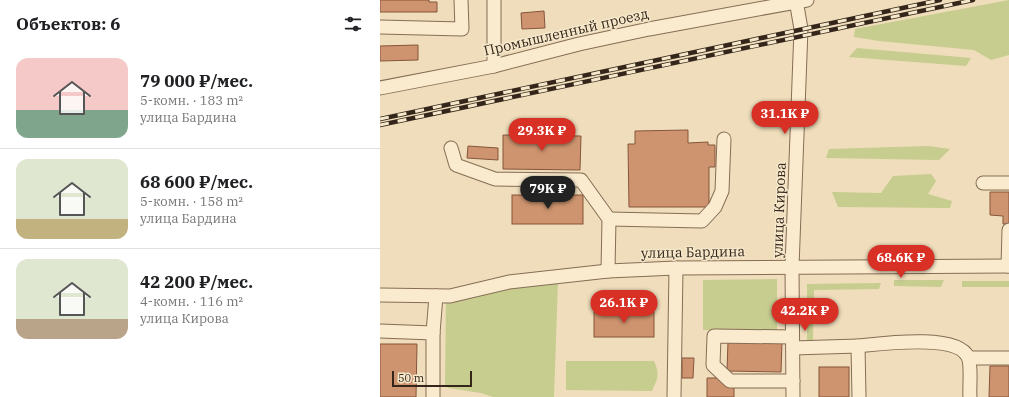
<!DOCTYPE html>
<html lang="ru">
<meta charset="utf-8">
<style>
:root{--surface:#fff;--page:#f2f2f2;--text:#202124;--muted:#757577;--line:#e0e0e0;--accent:#d93025}
body{margin:0;font-family:"IBM Plex Serif",serif;background:var(--page);color:var(--text);height:100vh;display:flex;flex-direction:column;font-size:15px;white-space:nowrap}
*{box-sizing:border-box;margin:0}
p{font-size:13px;color:var(--muted)}
.icon{flex:none;width:22px;height:22px;fill:none;stroke:currentColor;stroke-width:2;stroke-linecap:round;stroke-linejoin:round}
.map{position:relative;flex:1;overflow:hidden}
.drawer{display:flex;flex-direction:column;background:var(--surface);width:380px}
.drawer>*{flex:none}
.scale{position:absolute;left:12px;bottom:10px;width:80px;box-sizing:border-box;padding-left:4px;border:2px solid #34261a;border-top:0;font-size:11px;line-height:14px;white-space:nowrap;color:#34261a;-webkit-text-stroke:3px #f6e8cb;paint-order:stroke}
.price{position:absolute;translate:-50% -34px;padding:0 9px;border-radius:14px;background:var(--accent);color:#fff;font-size:13px;line-height:26px;filter:drop-shadow(0 1px 2px #0008)}
.price::after{content:'';position:absolute;left:50%;top:24px;width:12px;height:9px;margin-left:-6px;background:inherit;clip-path:polygon(0 0,100% 0,50% 100%)}
.price.selected{background:#222;color:#fff}
ul{padding:0;list-style:none}
li{display:flex;align-items:center;gap:12px;height:100px;padding:0 16px}
li+li{border-top:1px solid var(--line)}
li span{display:grid;place-items:center;flex:none;width:112px;height:80px;border-radius:12px;color:#555}
li>.icon{margin-inline-start:auto}
span .icon{width:48px;height:48px;fill:#fffc;stroke-width:1}
li b{font-size:17px}
h2{display:flex;justify-content:space-between;align-items:center;height:48px;padding:0 16px;font-size:17px}
main{display:flex;flex:1;min-height:0}
.map>svg:first-child{display:block}
.green{fill:#c7cc8f}
.building{fill:#ce946f;stroke:#86553a}
.lines{fill:none;stroke-linecap:round;stroke-linejoin:round}
.minor-casing{stroke:#866d55;stroke-width:15}
.minor{stroke:#faebce;stroke-width:13}
.rail-casing{stroke:#34261a;stroke-width:4.5}
.rail{stroke:#f6e8cb;stroke-width:3;stroke-dasharray:9;stroke-linecap:butt}
.labels{text-anchor:middle;dominant-baseline:central;stroke-width:3;stroke-linejoin:round;paint-order:stroke}
.street-label{font-size:14px;fill:#34261a;stroke:#f6e8cb}
</style>
<main>
<section class="drawer">
<h2>Объектов: 6<svg class="icon" aria-label="filters" viewBox="0 0 24 24"><path d="M4 7h16M4 17h16"/><circle cx="9" cy="7" r="2"/><circle cx="15" cy="17" r="2"/></svg></h2>
<ul>
<li><span style="background:linear-gradient(#f6c9c9 65%,#7fa58c 0)"><svg class="icon" aria-label="home" viewBox="0 0 24 24"><path d="M3 11l9-7 9 7M6 9v11h12V9"/></svg></span><div><b>79 000 ₽/мес.</b><p>5-комн. · 183 m²</p><p>улица Бардина</p></div></li>
<li><span style="background:linear-gradient(#dfe7d0 75%,#c2b280 0)"><svg class="icon" aria-label="home" viewBox="0 0 24 24"><path d="M3 11l9-7 9 7M6 9v11h12V9"/></svg></span><div><b>68 600 ₽/мес.</b><p>5-комн. · 158 m²</p><p>улица Бардина</p></div></li>
<li><span style="background:linear-gradient(#dfe7d0 75%,#b9a48a 0)"><svg class="icon" aria-label="home" viewBox="0 0 24 24"><path d="M3 11l9-7 9 7M6 9v11h12V9"/></svg></span><div><b>42 200 ₽/мес.</b><p>4-комн. · 116 m²</p><p>улица Кирова</p></div></li>
</ul>
</section>
<div class="map">
<svg width="629" height="397" viewBox="0 0 629 397">
<rect width="100%" height="100%" fill="#efddbb"/>
<!-- green -->
<g class="green">
<path d="M629,0v55l-18,5 -17,-10 -95,-9 -25,-4 1,-8z"/>
<path d="M477,48l114,10 -5,8 -117,-9z"/>
<path d="M548,146l22,3 -11,11 -113,-2 3,-9z"/>
<path d="M551,174l5,7 -8,13 24,7 -2,7 -112,-1 -6,-15 49,1 12,-17z"/>
<path d="M397,279v51h-74v-50z"/>
<path d="M514,280h50l-3,7 -47,-1z"/>
<path d="M178,281l-4,116h-61l-12,-4 -33,-5 -3,-3 1,-86z"/>
<rect x="582" y="281" width="47" height="6"/>
<path d="M501,283l-2,6 -65,1 -1,51h-6v-57z"/>
<path d="M186,361h88c6,14 4,17 -2,30l-86,-1z"/>
</g>
<!-- building -->
<g class="building">
<path d="M0,0h49v2h8v10h-57z"/>
<path d="M164,11l1,17 -23,1 -1,-16z"/>
<path d="M38,45v15l-38,1v-15z"/>
<path d="M308,130v13l20,-1v3h7v22h-6v40h-80l-1,-63h7v-13z"/>
<path d="M123,135l78,1 -1,34 -77,-1z"/>
<path d="M88,146l30,2v12l-31,-2z"/>
<path d="M610,192h19v32h-6v-8l-13,-1z"/>
<rect x="132" y="195" width="71" height="29"/>
<rect x="214" y="312" width="60" height="25"/>
<path d="M348,341l54,1 -1,30 -54,-1z"/>
<path d="M0,344h37l-1,53h-36z"/>
<path d="M302,358h12l-1,20h-11z"/>
<path d="M610,366h19v31h-20z"/>
<rect x="439" y="367" width="30" height="30"/>
<path d="M327,378h17v7h10v12h-27z"/>
</g>
<g class="lines">
<!-- minor casing -->
<g class="minor-casing">
<g id="minor">
<path d="M114,0v66"/>
<path d="M0,27l82,2 -1,-29"/>
<path d="M0,88l114,-22 85,-22 70,-15 158,-29"/>
<path d="M71,148l5,17 39,14 86,1 28,39 -1,52"/>
<path d="M603,183h26"/>
<path d="M229,219l93,2 13,-14 7,-16 2,-52"/>
<path d="M628,266l1,-36"/>
<path d="M0,295l70,1 59,-14 99,-11 68,-3 333,-2"/>
<path d="M0,331l53,2"/>
<path d="M412,337l-78,-1 -1,29 17,16h63"/>
<path d="M478,346c22,-2 99,-13 110,11 4,8 1,31 2,40"/>
<path d="M413,348l65,-2 1,51"/>
<path d="M589,358h40"/>
<path d="M53,397v-64l3,-37"/>
<path d="M294,397l2,-129"/>
<path d="M413,397l-1,-130 9,-238 -5,-29"/>
</g>
</g>
<!-- minor -->
<use href="#minor" class="minor"/>
<!-- rail casing -->
<g class="rail-casing">
<g id="rail">
<path d="M0,119l560,-119"/>
<path d="M0,125l593,-125"/>
</g>
</g>
<!-- rail -->
<use href="#rail" class="rail"/>
</g>
<g class="labels">
<!-- street labels -->
<g class="street-label">
<text transform="translate(186 32) rotate(-13)">Промышленный проезд</text>
<text transform="translate(399 210) rotate(-88)">улица Кирова</text>
<text transform="translate(313 252) rotate(-1)">улица Бардина</text>
</g>
</g>
</svg>
<div class="scale">50 m</div>
<b class="price" style="left:405px;top:135px">31.1K ₽</b>
<b class="price" style="left:162px;top:152px">29.3K ₽</b>
<b class="price selected" style="left:168px;top:210px">79K ₽</b>
<b class="price" style="left:521px;top:279px">68.6K ₽</b>
<b class="price" style="left:244px;top:324px">26.1K ₽</b>
<b class="price" style="left:425px;top:332px">42.2K ₽</b>
</div>
</main>
